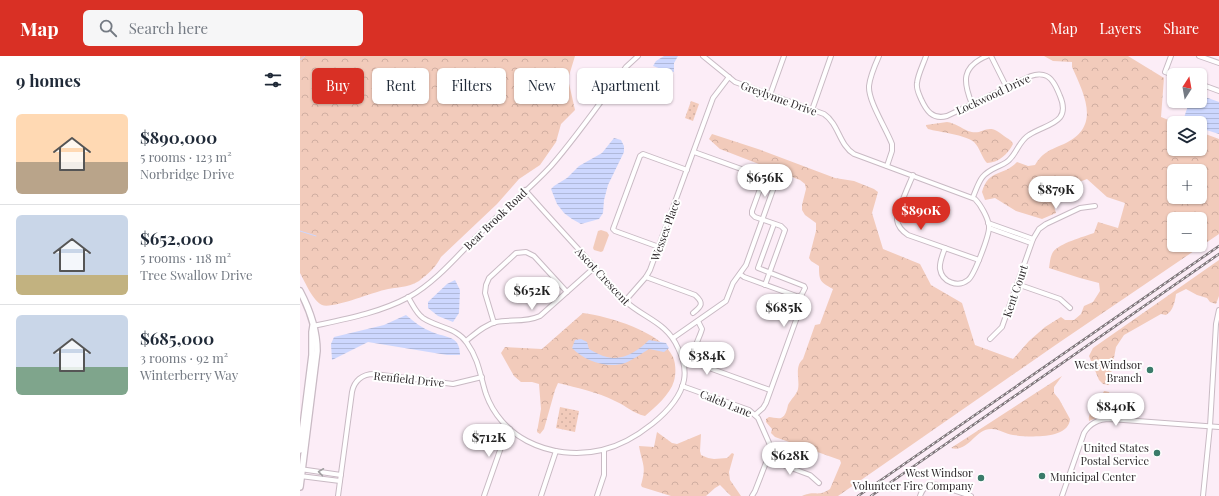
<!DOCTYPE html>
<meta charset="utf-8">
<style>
:root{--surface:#fff;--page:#f6f6f7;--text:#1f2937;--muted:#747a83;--line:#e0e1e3;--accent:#d93025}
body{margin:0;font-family:"Playfair Display",serif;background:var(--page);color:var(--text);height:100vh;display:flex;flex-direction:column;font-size:15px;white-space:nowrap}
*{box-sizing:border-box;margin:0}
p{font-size:13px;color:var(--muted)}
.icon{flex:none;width:22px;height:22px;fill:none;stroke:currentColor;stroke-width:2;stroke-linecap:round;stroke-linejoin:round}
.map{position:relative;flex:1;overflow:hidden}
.panel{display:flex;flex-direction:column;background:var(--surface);width:300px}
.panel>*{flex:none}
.banner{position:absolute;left:12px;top:12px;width:380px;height:36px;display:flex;gap:8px}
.needle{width:26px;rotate:11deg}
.buttons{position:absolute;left:867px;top:12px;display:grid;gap:8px}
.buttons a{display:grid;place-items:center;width:40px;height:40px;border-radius:6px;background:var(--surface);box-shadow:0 1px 3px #0004;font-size:20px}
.price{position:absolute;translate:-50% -34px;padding:0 9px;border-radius:14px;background:#fff;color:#222;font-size:13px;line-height:26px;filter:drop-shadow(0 1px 2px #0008)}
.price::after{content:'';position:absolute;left:50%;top:24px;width:12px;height:9px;margin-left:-6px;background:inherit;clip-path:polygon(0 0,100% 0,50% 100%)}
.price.on{background:var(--accent);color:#fff}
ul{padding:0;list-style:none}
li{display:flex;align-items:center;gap:12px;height:100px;padding:0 16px}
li+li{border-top:1px solid var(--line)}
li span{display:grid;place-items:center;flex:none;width:112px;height:80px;border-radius:6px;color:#555}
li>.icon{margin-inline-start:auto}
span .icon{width:48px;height:48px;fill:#fffc;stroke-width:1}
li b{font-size:17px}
h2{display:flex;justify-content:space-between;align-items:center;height:48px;padding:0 16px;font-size:17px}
.chip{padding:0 14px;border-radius:6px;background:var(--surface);box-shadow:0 1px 3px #0004;font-size:14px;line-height:36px}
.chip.on{background:var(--accent);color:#fff}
header{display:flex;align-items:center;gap:24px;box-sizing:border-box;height:56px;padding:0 20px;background:var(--accent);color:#fff}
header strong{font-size:19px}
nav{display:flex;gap:22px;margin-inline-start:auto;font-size:14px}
.search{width:280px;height:36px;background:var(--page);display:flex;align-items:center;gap:10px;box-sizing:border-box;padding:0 14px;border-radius:6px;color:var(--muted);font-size:15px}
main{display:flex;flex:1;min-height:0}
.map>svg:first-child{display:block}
.green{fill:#f2cbbb}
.forest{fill:url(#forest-crowns);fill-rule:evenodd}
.park{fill:url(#park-dots)}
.water{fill:url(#water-rules)}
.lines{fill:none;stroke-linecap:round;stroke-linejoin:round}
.stream{stroke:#cdd7fe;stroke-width:1}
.street-casing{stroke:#c9bac4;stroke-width:6}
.secondary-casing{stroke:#c9bac4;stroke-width:8}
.street{stroke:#fff;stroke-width:4}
.secondary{stroke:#fff;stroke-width:5.5}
.rail-casing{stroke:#7f767b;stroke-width:2.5}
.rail{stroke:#fff;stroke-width:1;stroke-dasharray:3;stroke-linecap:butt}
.oneway{stroke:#a09ea0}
.poi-dot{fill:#3a7b6a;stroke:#fff;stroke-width:1.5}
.labels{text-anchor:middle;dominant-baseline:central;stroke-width:4;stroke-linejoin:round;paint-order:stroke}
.street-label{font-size:11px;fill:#2d282b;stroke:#fff}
.poi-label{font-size:11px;fill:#2d282b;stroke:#fff;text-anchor:end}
</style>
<header>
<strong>Map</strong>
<div class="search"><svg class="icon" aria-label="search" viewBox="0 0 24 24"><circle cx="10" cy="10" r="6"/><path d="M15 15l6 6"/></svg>Search here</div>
<nav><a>Map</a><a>Layers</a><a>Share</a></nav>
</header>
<main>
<section class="panel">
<h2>9 homes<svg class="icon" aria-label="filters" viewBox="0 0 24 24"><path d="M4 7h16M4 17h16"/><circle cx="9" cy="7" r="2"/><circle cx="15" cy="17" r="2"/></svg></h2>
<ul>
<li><span style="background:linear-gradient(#ffd9b3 60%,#b9a48a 0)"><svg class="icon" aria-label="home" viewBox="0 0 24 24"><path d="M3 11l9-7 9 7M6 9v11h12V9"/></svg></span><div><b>$890,000</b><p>5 rooms · 123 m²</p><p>Norbridge Drive</p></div></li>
<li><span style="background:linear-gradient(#c9d6e8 75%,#c2b280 0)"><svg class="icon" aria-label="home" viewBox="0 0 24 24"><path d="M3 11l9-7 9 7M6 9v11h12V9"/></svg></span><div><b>$652,000</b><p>5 rooms · 118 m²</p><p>Tree Swallow Drive</p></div></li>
<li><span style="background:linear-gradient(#c9d6e8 65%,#7fa58c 0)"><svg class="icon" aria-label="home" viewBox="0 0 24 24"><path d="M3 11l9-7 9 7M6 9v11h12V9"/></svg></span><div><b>$685,000</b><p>3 rooms · 92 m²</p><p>Winterberry Way</p></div></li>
</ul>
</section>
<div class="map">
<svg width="919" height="440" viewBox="0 0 919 440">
<defs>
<pattern id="forest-crowns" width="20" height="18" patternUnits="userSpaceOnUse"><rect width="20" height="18" fill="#f2cbbb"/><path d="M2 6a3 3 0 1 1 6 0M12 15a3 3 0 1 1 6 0" fill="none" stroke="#d0aea1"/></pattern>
<pattern id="park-dots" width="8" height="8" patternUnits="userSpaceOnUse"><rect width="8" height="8" fill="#f2cbbb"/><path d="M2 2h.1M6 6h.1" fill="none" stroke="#d0aea1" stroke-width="1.8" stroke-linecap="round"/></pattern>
<pattern id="water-rules" width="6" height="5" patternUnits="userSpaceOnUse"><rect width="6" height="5" fill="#cdd7fe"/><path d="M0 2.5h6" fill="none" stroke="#b0b9da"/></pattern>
</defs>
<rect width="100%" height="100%" fill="#fcedf7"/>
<!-- green -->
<path class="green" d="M301,174l6,2 2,3 -6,16 -2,1 -7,-2 -1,-2 5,-17z"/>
<!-- forest -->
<g class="forest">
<path d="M0,0h275l-7,23 7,31 -14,14 -5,18 -16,23 -21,14 -22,25 -56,53c-5,10 -13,17 -22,24 -11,7 -24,6 -35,9 -13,3 -52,19 -62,15 -9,-4 -17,-23 -22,-32z"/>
<path d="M744,0h84l36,22 -3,39 15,6h-2v26h26v-17l19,7v95l-162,110 -219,152h-36c2,-1 4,-2 6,-2 9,-2 12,2 22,-5l11,-26 -1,-3 -65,-23 -4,-4 1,-4 -6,-7v-3l3,-2c3,0 9,2 12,1 5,-2 6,-9 7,-13 3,-6 9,-11 10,-16 2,-9 -4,-22 5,-30l12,-34 5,-1 13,-35c-13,-7 -14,-8 -14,-23l-8,-5 -2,-3 7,-27v-8l-11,-8 -3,-5v-5l4,-16 -1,-5 -5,-4 -80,-31 -11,-10 3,-5 49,16 74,28 19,3 20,8 4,3 -6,21 11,36 37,15 11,21 31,18 13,42 38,14 16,-18 16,-14 16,-10 4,3h9l7,-6 3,-8 9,-4 7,-11 -1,-8 -19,-5 -31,-10c1,-6 1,-11 4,-16 7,-9 30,-15 41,-19l4,-11 20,6 7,-25 -18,-6 -20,-18 -37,14 6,20 -14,6 -26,-8 -21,-13 -10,2 -3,-8c7,-24 21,-15 35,-30l11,4 7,-1c8,-13 15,-15 29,-21 38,-17 20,-50 8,-77v-5l-19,-1zM874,115h26v26h-26zM874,163h26v26h-26z"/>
<path d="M647,66c8,1 14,6 21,9 16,6 18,-11 36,5 4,3 8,4 9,8 -5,10 -15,19 -26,19 -5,-5 -7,-15 -13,-21 -8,-7 -35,-10 -46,-13l-2,-3v-1z"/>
<path d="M919,204v36l-3,8 -6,-2 -3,-4 -10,-3 -11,-6 -10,5c-1,8 -3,17 -10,21l-5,-1 -37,21 -8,12 -7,38 -6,-1 -4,-4 -10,-24 4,-8z"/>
<path d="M283,257c25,3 79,19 90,44 3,7 3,17 1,24 -4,14 -19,26 -29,35 -13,-3 -18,-10 -30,-15 -18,-9 -37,-13 -57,-18l-3,7 -11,39 -4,5 -3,-2 4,-23 -2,-25 -7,-2h-11l-7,-6 -13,-23 4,-6 37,2z"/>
<path d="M762,320l-8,11v6l5,6 11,20c-1,21 -43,18 -57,16 -7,-1 -14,-6 -21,-6 -17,-1 -23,24 -41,19z"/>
<path d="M804,335h1l4,1c3,8 3,10 11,14v6l-4,2 -15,2 -12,5c-2,-8 7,-14 11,-20 2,-3 2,-7 4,-10z"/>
<path d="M357,376l15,11 5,1 24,-10 -1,17 1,4 7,3 6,1 13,-1 5,-5 2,1 -5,18 1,8 11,16h-10l-11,-11 -5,3 -9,8h-35l-29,-9 -1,-2c6,-19 1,-21 -2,-39l15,1z"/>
</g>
<!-- park -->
<g class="park">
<path d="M391,45l8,3 -6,17 -8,-3z"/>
<path d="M260,351l19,4 -4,21 -19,-4z"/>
</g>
<!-- water -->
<g class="water">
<path d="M364,0h14l-4,7v9l-7,-1 -14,-5 3,-5z"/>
<path d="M900,41l8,1 11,4v32l-19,-6v-5h-9l-7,-5c4,-11 3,-17 16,-17z"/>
<path d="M314,82l7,2 3,6v6l-16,33 -4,15 -1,13 -4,6 -18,5 -9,-5 -8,-6 -7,-9 -6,-15 3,-3 13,-8 12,-12 23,-13z"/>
<path d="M155,224l5,10 -1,23 -6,9 -15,-6 -10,-8v-6l19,-18z"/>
<path d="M106,259c8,7 16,13 26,17 14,6 28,3 28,23h-13l-79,-13 -36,18 -1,-16 3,-7 50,-12z"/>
<path d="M281,283l6,3 2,7c6,3 12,7 18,8 16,4 31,-6 42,-17l17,3 3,5 -5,4 -15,-3c-7,4 -16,11 -24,14 -17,6 -41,-2 -53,-15l3,-8z"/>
</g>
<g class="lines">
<!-- stream -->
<g class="stream">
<path d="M0,4l5,-4"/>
<path d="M0,175l16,5"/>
</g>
<!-- street casing -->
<g class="street-casing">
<g id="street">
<path d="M403,0l32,26 89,32c15,10 15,31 30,40l121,45c6,6 13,19 14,27 1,8 -15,50 -21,54 -10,8 -26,2 -28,-11 -1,-7 3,-15 5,-21"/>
<path d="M579,0c-4,9 -9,20 -10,30 -1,15 17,42 23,58v7l-5,15"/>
<path d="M626,0c-3,9 -8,18 -9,27 -1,6 2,11 4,16 5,11 11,21 26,17l84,-40c8,-3 17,-2 22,6 3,4 5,9 7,14 12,28 -15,28 -31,39 -9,5 -12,17 -19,24 -3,4 -9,6 -13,8 -17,8 -17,13 -24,30"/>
<path d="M691,0l16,32"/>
<path d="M871,0l-6,16 9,3"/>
<path d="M899,0l20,7"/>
<path d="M900,28l19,7"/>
<path d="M470,39l14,-39"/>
<path d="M672,48c-9,-22 -11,-37 15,-48"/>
<path d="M512,54l19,-54"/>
<path d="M613,119c-4,10 -16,35 -16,45 1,7 5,11 11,15l71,25"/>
<path d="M464,122l-12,33v3l3,3 26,9 4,4 -20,55"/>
<path d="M688,167l45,16"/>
<path d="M474,168l-16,44 46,18 1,2 -3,6 -3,3"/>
<path d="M689,172l42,15"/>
<path d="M359,191l-44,-16 -2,-2 27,-73 3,-2 44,16"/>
<path d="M440,218l4,3 55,20 1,12 -34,94 -3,5 -8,7"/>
<path d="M346,221l49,18c9,8 7,11 -2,18"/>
<path d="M717,228l43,15 10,9"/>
<path d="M108,241c5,8 8,16 15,21 15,10 33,9 44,25 12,17 13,32 19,51 7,20 22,37 41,47 23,12 50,15 75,9 30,-7 76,-39 82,-70 2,-11 -1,-22 -6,-32 -11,-26 -35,-30 -54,-48 -11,-11 -21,-24 -32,-36 -22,-24 -45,-49 -67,-74"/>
<path d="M325,245l21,-24 4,-7 63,-172 16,-21"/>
<path d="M398,265l4,8c-3,12 -16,28 -1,36l69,25"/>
<path d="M194,267l-9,-30 1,-8 3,-7 27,-25 10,-1 8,4 33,36"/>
<path d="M13,270c33,-7 66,-13 96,-29 27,-15 49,-42 71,-64 23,-23 49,-43 71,-67 27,-31 51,-66 75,-99l12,-11"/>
<path d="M373,282l53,-37 7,-18 13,-18 28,-78 -1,-4 -4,-4 -75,-27"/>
<path d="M690,283l12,-12 31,-88 6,-10 7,-5 34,-16 15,-2"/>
<path d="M166,285c9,-7 18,-16 30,-19 14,-3 29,1 44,-6l55,-49"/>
<path d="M382,330l67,24 9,8 12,27 -1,10 -14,36 -3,5"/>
<path d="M467,403l43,16 9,8"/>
<path d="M0,413l41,6"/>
<path d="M0,420l40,5"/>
<path d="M38,440l14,-104c2,-11 10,-18 22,-18l79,10 29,-7"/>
<path d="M184,440l21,-60 5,-7"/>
<path d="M241,440l15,-45"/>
<path d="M297,440l7,-21v-25"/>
<path d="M620,440c3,-9 9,-13 18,-11l33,11"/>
<path d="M762,440l22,-63c6,-10 14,-14 26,-14l109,8"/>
<path d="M903,440l7,-70 6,-102 3,-14"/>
</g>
</g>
<!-- secondary casing -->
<g class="secondary-casing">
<g id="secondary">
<path d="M0,235c10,19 17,38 17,60l-17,136"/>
<path d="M0,394l12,-95v-23l1,-6"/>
</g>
</g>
<!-- street -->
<use href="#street" class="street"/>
<!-- secondary -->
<use href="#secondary" class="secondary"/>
<!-- rail casing -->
<g class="rail-casing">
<g id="rail">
<path d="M558,440l361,-250"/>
<path d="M571,440l348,-242"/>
</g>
</g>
<!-- rail -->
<use href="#rail" class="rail"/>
</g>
<!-- one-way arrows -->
<defs><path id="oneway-chevron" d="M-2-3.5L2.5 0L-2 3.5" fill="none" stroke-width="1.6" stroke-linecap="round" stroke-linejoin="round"/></defs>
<use class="oneway" href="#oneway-chevron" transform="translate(21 416) rotate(-172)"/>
<!-- markers -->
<g class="poi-dot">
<circle cx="850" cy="314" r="4"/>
<circle cx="857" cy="397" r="4"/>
<circle cx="742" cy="420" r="4"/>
<circle cx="681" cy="422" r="4"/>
</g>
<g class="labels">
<!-- street labels -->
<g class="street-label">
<text transform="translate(693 38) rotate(-25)">Lockwood Drive</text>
<text transform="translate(479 42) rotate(20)">Greylynne Drive</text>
<text transform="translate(195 163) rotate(-44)">Bear Brook Road</text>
<text transform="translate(365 174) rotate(-70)">Wessex Place</text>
<text transform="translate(303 220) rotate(47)">Ascot Crescent</text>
<text transform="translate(715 235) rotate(-71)">Kent Court</text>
<text transform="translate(109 323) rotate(6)">Renfield Drive</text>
<text transform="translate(426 347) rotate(22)">Caleb Lane</text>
</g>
<!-- poi labels -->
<g class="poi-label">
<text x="842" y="308">West Windsor<tspan x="842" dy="13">Branch</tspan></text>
<text x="849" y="391">United States<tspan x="849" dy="13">Postal Service</tspan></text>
<text x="673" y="416">West Windsor<tspan x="673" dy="13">Volunteer Fire Company</tspan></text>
<text x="750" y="420" text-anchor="start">Municipal Center</text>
</g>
</g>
</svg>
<div class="buttons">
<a><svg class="needle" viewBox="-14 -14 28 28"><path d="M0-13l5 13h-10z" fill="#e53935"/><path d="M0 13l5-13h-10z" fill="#747a83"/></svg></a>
<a><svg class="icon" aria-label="layers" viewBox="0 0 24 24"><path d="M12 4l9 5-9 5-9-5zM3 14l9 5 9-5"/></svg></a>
<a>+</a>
<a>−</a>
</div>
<b class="price" style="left:465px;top:142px">$656K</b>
<b class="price" style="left:756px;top:154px">$879K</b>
<b class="price on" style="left:621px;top:175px">$890K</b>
<b class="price" style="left:232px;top:255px">$652K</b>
<b class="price" style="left:484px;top:272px">$685K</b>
<b class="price" style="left:407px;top:320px">$384K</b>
<b class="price" style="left:816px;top:371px">$840K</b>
<b class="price" style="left:189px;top:402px">$712K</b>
<b class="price" style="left:490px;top:420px">$628K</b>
<div class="banner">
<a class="chip on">Buy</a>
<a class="chip">Rent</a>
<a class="chip">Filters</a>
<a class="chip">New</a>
<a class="chip">Apartment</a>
</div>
</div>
</main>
